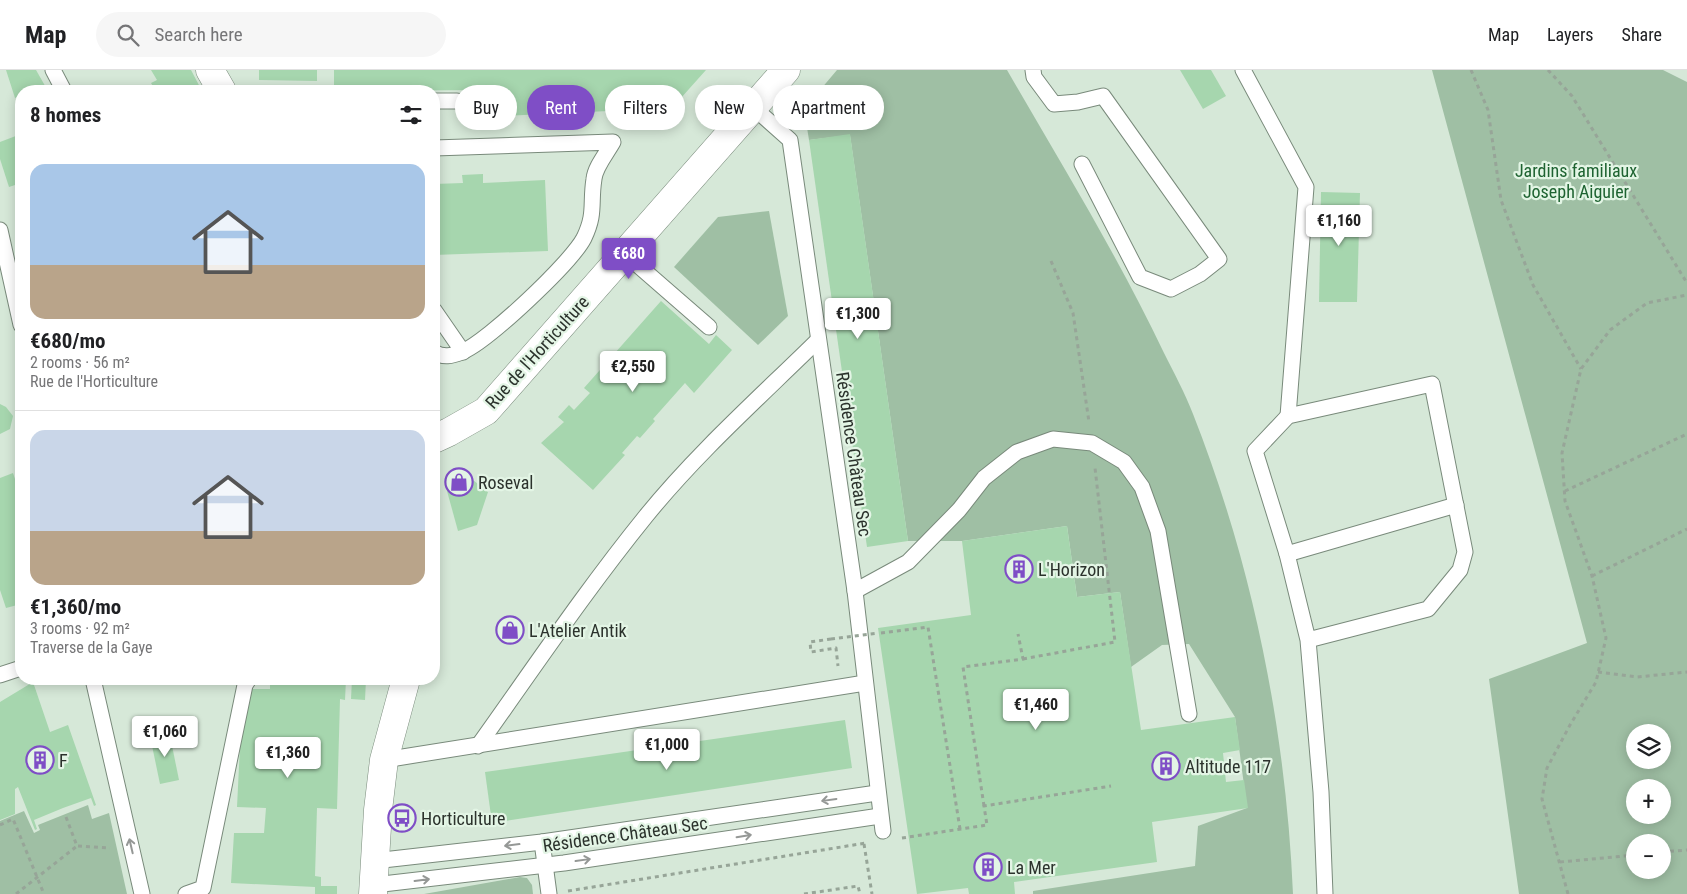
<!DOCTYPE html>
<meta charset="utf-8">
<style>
:root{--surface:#fff;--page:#f6f6f6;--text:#202124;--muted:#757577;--line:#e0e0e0;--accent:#7f4ec6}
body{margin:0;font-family:"Roboto Condensed",sans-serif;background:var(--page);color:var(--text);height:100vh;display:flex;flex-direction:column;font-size:19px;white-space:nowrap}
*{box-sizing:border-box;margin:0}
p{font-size:16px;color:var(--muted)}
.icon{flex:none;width:28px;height:28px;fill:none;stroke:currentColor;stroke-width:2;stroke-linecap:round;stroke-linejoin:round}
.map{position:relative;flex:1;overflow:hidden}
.sheet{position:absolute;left:15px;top:15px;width:425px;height:600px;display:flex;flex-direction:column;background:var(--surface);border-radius:20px;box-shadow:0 2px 12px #0003}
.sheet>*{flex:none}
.hud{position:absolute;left:455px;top:15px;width:475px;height:45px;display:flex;gap:10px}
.controls{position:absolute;left:1626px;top:654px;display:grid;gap:10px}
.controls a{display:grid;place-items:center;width:45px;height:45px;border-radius:50%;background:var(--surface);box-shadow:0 2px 12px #0003;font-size:25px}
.price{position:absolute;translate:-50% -42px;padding:0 11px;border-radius:5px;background:#fff;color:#222;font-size:16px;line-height:32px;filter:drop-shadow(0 1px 2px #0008)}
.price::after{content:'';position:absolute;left:50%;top:30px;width:15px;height:11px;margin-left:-8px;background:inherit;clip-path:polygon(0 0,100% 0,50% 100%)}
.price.selected{background:var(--accent);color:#fff}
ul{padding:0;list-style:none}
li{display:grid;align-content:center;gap:10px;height:265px;padding:0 15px}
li+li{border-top:1px solid var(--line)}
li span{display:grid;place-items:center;height:155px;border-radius:15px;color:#555}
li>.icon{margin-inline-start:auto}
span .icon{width:90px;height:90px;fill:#fffc;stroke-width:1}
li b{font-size:21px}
h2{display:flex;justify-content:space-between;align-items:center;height:60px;padding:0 15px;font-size:21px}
.chip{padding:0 18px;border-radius:22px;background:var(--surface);box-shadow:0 2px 12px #0003;font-size:18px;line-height:45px}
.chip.selected{background:var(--accent);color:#fff}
header{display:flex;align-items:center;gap:30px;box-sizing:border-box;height:70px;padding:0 25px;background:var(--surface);border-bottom:1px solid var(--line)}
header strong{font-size:24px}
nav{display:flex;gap:28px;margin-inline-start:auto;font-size:18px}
.search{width:350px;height:45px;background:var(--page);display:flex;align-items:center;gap:12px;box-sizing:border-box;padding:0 18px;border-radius:28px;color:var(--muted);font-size:19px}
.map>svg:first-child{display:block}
.green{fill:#9fbfa4;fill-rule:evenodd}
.building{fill:#a6d6ae}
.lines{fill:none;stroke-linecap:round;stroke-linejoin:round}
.lane-casing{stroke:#798a7b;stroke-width:17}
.street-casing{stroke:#798a7b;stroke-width:29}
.path{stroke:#97a598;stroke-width:3;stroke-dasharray:4 4;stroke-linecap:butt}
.lane{stroke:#fff;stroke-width:15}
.street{stroke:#fff;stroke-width:28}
.path-bridge{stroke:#97a598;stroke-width:3;stroke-dasharray:4 4;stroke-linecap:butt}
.oneway{stroke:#959896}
.labels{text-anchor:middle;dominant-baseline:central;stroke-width:4.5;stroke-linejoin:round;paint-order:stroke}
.park-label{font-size:18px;fill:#1e6331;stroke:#e3f5e5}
.street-label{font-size:18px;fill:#2b322c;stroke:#e3f5e5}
.poi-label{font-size:18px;fill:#2b322c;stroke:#e3f5e5;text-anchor:start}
</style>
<header>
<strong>Map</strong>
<div class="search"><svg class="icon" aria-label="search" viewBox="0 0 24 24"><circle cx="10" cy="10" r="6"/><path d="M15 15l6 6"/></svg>Search here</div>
<nav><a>Map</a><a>Layers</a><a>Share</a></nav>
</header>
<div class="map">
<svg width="1687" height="824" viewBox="0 0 1687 824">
<rect width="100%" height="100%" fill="#d6e8d8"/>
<!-- green -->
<g class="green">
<path d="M837,0h170c54,94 111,186 157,283 10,20 21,40 29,61 60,152 93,317 100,480h-260v-3l162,-25 3,-40 49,-18 -12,-91 -46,-73 -27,1 -31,22 -11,-75 -43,5 -10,-71 -105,15h-54l-58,-406 -41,5 -5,-31z"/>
<path d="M1432,0h231l24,12v812h-168l-30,-215 98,-36zM1635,662h27v28h-27zM1635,718h27v27h-27zM1635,772h27v28h-27z"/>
<path d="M769,141l19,105 -30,29 -84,-78 44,-50z"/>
<path d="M88,735l4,14 17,-6 18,81h-127v-73l24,-10 10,22 6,-3 -2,-5z"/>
<path d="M520,807l7,1 5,7 1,9h-109z"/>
</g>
<!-- building -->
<g class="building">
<path d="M6,0h30l12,21h-27v5l-6,2z"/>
<path d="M151,0h40l11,21h-46l-5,-8 6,-3z"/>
<path d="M259,0h58v11l-58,-1z"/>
<path d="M334,0h372l-34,38 -189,9 -1,-27 -148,1z"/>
<path d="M1180,0h31l15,26 -23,13z"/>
<path d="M21,64v49l-12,4 -9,-28v-17z"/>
<path d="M850,64l58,407 -41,6 -58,-407z"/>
<path d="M483,104v9l62,-3 3,71 -114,4v-71l29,-1 -1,-8z"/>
<path d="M1321,122l39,1 -3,109h-38z"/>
<path d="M661,231l48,43 7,-9 16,15 -38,43 -9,-10 -32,36 2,2 -15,17 -3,-2 -15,17 3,2 -32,35 -52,-47 23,-21 -6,-5 11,-12 5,5 16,-17 -6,-5z"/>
<path d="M0,334l6,3 7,9 -3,13 -10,5z"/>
<path d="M463,402l25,20 -11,33 -19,6 -11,-40z"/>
<path d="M13,403l8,24v107l-15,4 -6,-18v-112z"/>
<path d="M1067,456l10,71 43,-5 21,138 94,-13 5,33 -17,3 3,29 18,-2 4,28 -96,14 5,40 -143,20 1,12h-46l-1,-6 -51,6 -39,-266 93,-13 -9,-74z"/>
<path d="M270,609h76l-1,21 -5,-1 -3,110 -20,-1 -2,68 6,1v9h16v8h-22v-7l-84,-4 3,-50h30l2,-25 -29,-1 4,-81 11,-37h18z"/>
<path d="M352,609h14l-1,21 -14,-1z"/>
<path d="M33,612l17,50 18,-7 28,80 -2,1 -3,-8 -28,10 -29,12 3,9 -2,1 -17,-43 -3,2v25l-15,6v-118z"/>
<path d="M845,650l7,48 -360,55 -7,-51z"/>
<path d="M169,661l10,49 -19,4 -10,-48z"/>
</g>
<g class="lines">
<!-- lane casing -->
<g class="lane-casing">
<g id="lane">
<path d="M53,0l11,21"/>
<path d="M1033,0l1,7 20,27 24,-2 25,-6 116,163 -19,15 -29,15 -31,-12 -58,-113"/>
<path d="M1243,0l63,117 -18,229"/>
<path d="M434,31h23"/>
<path d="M753,37l37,33 65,451 28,240"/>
<path d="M434,78l179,-6c-6,11 -18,25 -19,37 -4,25 2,34 -10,59 -13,25 -96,103 -122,114 -10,4 -19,6 -28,0"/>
<path d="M0,160l21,95"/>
<path d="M624,183l85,74"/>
<path d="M434,240l29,42"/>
<path d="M1287,484l169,-49"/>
<path d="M855,521l53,-29 51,-52 25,-32 33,-26 36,-13 39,4 32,19 18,25 16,44 31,183"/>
<path d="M1308,570l120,-31 32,-39 5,-18 -33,-168 -144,32 -33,35 32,103 21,86 13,152 4,102"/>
<path d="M0,605l21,-7"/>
<path d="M93,609l49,215"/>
<path d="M478,676c55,-77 108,-156 168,-230 51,-63 114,-119 172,-176"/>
<path d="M384,690l481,-77"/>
<path d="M542,772l7,52"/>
<path d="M374,791l168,-19 335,-49"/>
<path d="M374,815l190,-22 316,-47"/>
<path d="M186,824l17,-6 42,-203 4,-6"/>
</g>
</g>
<!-- street casing -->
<g class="street-casing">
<g id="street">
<path d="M210,0l12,21"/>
<path d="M434,369l15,-7 37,-21 300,-341"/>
<path d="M373,824l5,-84 6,-50 22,-81"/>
</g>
</g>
<!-- path -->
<g class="path">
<path d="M1471,0l17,40 13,90 32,85 48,84"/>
<path d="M1548,0l24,26 115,187"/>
<path d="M1051,191l22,52 16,109"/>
<path d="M1565,421l122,-57"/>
<path d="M1592,506l95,-47"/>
<path d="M881,563l47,-6 32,202"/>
<path d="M831,569l-21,3 1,10 25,-4 2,18"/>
<path d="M1023,589l92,-17 -20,-174"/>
<path d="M1598,602l39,5 50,-5"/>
<path d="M984,736l-21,-139 60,-8 -5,-25"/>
<path d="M66,747l11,29 33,2"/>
<path d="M0,755l13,-6 31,75"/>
<path d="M902,768l85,-13 -3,-19 127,-20"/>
<path d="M864,774l8,50"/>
<path d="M1662,782l25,-2"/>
<path d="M1560,792l75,-7"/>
<path d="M568,821l298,-48"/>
<path d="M16,824l61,-48"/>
<path d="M804,824l54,-8 2,8"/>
<path d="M1568,824l-26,-95 5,-31 23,-43 26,-43 10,-44 -14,-62 -27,-75 -3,-48 19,-84 29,-39 37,-27 40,-8"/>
</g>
<!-- lane -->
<use href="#lane" class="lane"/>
<!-- street -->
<use href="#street" class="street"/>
<!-- path-bridge -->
<path class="path-bridge" d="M831,569l47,-6"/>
</g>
<!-- one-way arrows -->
<defs><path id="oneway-shaft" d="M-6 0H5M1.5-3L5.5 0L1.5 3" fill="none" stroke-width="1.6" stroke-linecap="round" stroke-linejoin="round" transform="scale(1.25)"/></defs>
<g class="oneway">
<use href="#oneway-shaft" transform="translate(829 730) rotate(172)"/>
<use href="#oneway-shaft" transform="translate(744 766) rotate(-9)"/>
<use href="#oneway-shaft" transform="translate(512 775) rotate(173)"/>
<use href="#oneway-shaft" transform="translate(131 776) rotate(-103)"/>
<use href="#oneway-shaft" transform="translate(583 790) rotate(-8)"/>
<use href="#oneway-shaft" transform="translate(422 810) rotate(-7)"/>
</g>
<!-- icons -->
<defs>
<g id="shop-ring" transform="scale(1.4375)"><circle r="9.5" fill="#e3f5e5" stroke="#7f4ec6" stroke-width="1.5"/><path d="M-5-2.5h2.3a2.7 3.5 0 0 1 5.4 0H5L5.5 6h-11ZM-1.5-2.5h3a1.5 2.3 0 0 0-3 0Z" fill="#7f4ec6"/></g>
<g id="building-ring" transform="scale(1.4375)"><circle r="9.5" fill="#e3f5e5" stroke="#7f4ec6" stroke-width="1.5"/><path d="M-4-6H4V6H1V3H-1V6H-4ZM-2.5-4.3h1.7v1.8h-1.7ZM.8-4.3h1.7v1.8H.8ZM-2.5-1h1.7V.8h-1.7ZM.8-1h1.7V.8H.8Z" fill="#7f4ec6"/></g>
<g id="bus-ring" transform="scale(1.4375)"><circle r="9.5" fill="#e3f5e5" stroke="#7f4ec6" stroke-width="1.5"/><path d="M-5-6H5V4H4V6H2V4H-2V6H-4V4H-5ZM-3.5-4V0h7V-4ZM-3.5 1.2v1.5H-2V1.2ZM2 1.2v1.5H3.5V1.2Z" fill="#7f4ec6"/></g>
</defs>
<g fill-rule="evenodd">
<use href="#shop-ring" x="459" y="412"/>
<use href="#building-ring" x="1019" y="499"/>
<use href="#shop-ring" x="510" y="560"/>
<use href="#building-ring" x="40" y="690"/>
<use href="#building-ring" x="1166" y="696"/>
<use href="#bus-ring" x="402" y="748"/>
<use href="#building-ring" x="988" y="797"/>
</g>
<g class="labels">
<!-- park labels -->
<g class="park-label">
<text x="1576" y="100">Jardins familiaux<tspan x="1576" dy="21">Joseph Aiguier</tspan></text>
</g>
<!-- street labels -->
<g class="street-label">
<text transform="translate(537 282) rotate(-48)">Rue de l'Horticulture</text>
<text transform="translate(854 384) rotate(82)">Résidence Château Sec</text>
<text transform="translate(625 764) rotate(-8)">Résidence Château Sec</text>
</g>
<!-- poi labels -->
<g class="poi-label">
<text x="478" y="412">Roseval</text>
<text x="1038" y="499">L'Horizon</text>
<text x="529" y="560">L'Atelier Antik</text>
<text x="59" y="690">F</text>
<text x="1185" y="696">Altitude 117</text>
<text x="421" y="748">Horticulture</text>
<text x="1007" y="797">La Mer</text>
</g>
</g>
</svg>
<div class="controls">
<a><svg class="icon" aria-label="layers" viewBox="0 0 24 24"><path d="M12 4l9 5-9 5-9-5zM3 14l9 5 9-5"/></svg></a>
<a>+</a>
<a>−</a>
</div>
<b class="price" style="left:1339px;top:177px">€1,160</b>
<b class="price selected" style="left:629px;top:210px">€680</b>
<b class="price" style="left:858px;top:270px">€1,300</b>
<b class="price" style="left:633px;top:323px">€2,550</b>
<b class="price" style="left:1036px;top:661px">€1,460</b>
<b class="price" style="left:165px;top:688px">€1,060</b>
<b class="price" style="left:667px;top:701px">€1,000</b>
<b class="price" style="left:288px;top:709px">€1,360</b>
<div class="hud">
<a class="chip">Buy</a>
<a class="chip selected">Rent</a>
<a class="chip">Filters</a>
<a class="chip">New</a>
<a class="chip">Apartment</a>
</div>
<section class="sheet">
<h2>8 homes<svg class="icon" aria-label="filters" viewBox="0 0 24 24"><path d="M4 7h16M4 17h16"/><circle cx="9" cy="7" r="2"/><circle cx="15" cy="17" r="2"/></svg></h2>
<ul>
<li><span style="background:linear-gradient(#a9c7e8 65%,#b9a48a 0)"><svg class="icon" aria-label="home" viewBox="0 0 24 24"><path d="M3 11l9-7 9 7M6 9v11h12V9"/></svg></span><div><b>€680/mo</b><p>2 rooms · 56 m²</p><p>Rue de l'Horticulture</p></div></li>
<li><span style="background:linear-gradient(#c9d6e8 65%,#b9a48a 0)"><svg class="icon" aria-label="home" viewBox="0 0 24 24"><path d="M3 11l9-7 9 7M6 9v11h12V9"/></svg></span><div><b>€1,360/mo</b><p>3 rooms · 92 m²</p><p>Traverse de la Gaye</p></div></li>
</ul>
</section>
</div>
